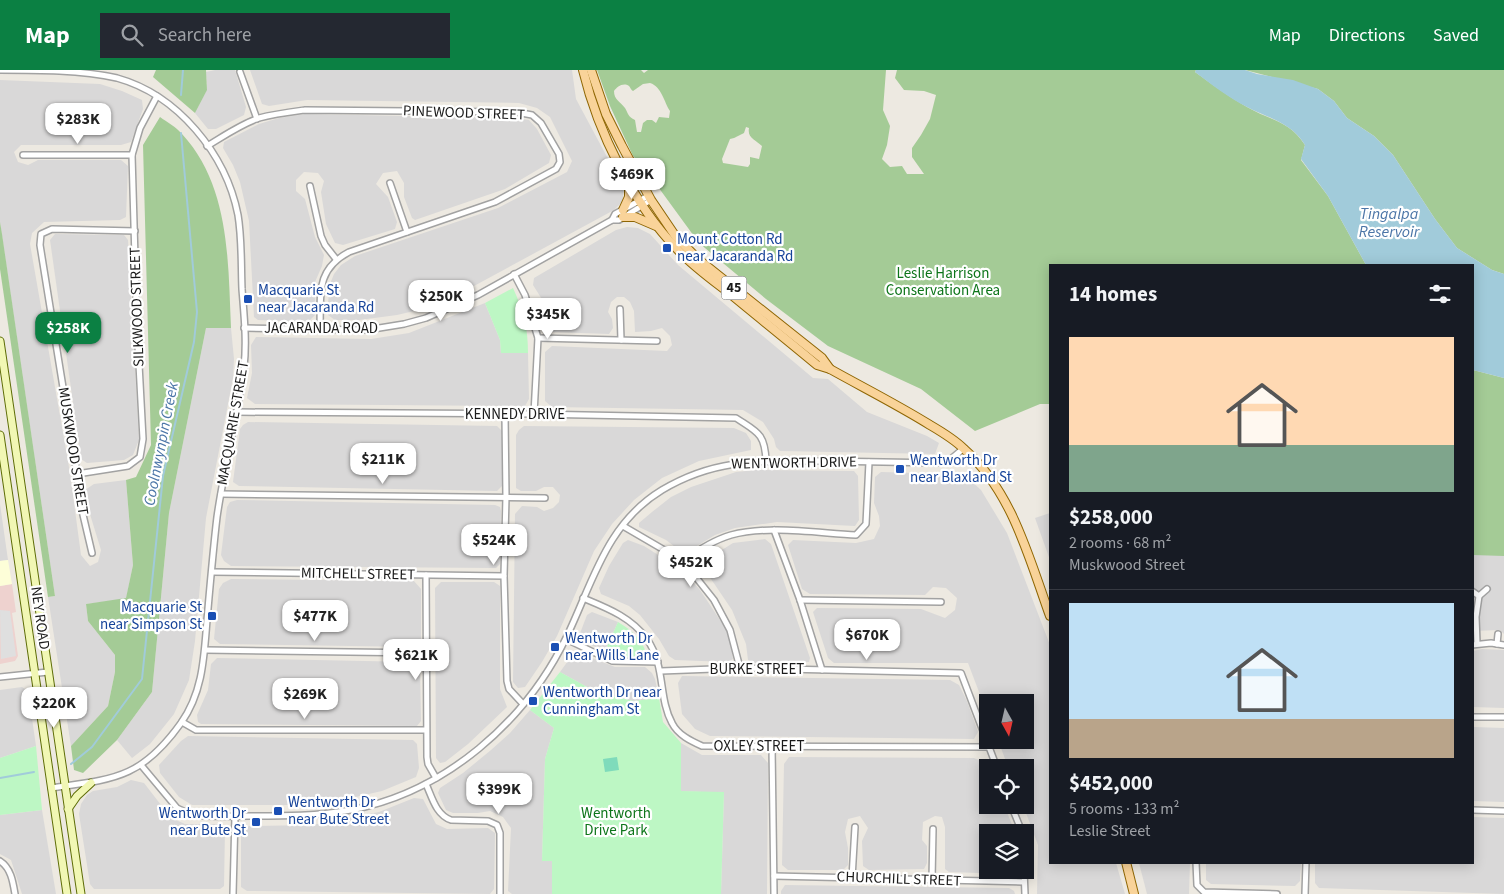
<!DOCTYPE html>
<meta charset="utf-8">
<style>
:root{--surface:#171b24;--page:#242831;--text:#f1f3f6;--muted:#9ea1a6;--line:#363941;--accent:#0b8043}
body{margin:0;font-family:"Source Sans 3",sans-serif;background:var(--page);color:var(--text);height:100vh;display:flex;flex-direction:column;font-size:19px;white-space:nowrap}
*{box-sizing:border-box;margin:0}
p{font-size:16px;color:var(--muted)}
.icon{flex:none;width:28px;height:28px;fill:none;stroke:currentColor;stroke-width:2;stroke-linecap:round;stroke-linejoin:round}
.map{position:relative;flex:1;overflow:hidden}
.side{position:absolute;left:1049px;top:194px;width:425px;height:600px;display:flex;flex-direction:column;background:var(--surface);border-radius:0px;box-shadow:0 2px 12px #0003}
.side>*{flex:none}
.needle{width:32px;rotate:172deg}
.tools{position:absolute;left:979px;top:624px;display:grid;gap:10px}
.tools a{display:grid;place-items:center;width:55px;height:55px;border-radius:0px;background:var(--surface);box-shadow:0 2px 12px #0003;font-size:25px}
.price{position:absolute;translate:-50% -42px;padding:0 11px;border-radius:10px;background:#fff;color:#222;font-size:16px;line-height:32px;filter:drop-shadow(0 1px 2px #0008)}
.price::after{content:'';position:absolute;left:50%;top:30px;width:15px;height:11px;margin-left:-8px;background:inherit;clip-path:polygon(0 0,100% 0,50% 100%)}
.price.on{background:var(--accent);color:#fff}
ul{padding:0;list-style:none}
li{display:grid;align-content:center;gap:10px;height:265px;padding:0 20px}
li+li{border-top:1px solid var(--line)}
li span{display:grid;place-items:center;height:155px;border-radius:0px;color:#555}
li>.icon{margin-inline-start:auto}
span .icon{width:90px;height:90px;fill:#fffc;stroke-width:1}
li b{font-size:21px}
h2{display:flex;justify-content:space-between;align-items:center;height:60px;padding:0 20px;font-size:21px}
header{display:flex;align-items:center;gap:30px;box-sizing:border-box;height:70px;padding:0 25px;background:var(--accent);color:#fff}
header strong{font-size:24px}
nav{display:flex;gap:28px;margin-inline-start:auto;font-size:18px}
.search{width:350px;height:45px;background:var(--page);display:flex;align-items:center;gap:12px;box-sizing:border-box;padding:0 18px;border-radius:0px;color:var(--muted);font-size:19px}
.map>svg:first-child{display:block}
.residential{fill:#d9d8d8}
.commercial{fill:#eed2cf}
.education{fill:#fdfed8}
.forest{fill:#a4cb96;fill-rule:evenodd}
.park{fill:#bdf7c4}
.pitch{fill:#7fdbbb}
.parking{fill:#dfdfdf}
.water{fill:#a1cbda}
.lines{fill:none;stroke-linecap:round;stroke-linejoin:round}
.stream{stroke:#a1cbda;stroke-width:2}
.street-casing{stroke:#a2a2a2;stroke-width:8}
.secondary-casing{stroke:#5e6d07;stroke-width:9}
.primary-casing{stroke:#8f6603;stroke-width:10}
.street{stroke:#fff;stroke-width:5}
.secondary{stroke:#f1f7b4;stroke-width:7}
.primary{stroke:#f9d399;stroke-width:8}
.transit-dot{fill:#1a4fb4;stroke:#fff;stroke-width:2}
.labels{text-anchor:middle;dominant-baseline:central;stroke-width:4.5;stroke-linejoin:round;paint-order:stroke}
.shield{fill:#fff;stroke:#5f5f5f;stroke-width:1}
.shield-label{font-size:14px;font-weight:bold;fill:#1b1b1b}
.street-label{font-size:15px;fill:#1b1b1b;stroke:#fff}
.transit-label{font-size:15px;fill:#164399;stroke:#fff;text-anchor:start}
.park-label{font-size:15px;fill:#0d751a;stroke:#fff}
.water-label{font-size:16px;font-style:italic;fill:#4b75a7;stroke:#fff}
</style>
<header>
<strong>Map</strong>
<div class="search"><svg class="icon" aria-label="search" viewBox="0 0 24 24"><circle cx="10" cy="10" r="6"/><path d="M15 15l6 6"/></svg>Search here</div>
<nav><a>Map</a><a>Directions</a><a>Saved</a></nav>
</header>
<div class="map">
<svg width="1504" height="824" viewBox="0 0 1504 824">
<rect width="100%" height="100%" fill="#ede9e1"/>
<!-- residential -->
<g class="residential">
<path d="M215,0h20l11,37 -2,8 -28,14h-8l-13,-16 12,-24 -1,-17z"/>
<path d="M250,0h322l4,29 45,84 2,8v10l-9,9 -140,76 -35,16 -25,9 -17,4 -38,5h-24l-7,-5v-12l2,-19 4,-10 7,-9 14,-9 143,-48 69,-36 5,-11 -22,-44 -13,-9 -18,-5 -212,-3 -38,6 -7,-2z"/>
<path d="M0,10l100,4 22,7 20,9 1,9 -12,33 -10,3h-100l-7,7 4,10 10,3 10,-5h83l7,6 -2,51 -6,3 -76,2 -12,11 -2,11 40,229 11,82 9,11 8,-4 3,-12 -12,-39 -4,-21 9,-6 32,-4 7,85 -7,34 -40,5 2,17 27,34v17l-7,34 -37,40 -23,-149 7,-1 -55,-374z"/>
<path d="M305,44l209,4 15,2 8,9 14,26 -2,8 -44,26 -90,31 -3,-2 -8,-21v-14l-7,-12 -14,2 -7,11 12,13 9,25 -2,7 -52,16 -8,-2 -9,-19 -5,-32 3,-11 -6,-8 -14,-1 -8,8v11l9,8 10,38 9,18 -2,11 -7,16v33l-7,7 -50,-2 -4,-3 -5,-96 -9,-39 -7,-17 -10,-17 1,-6 35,-18 20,-6z"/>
<path d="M627,157l11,1 12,6 28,31 135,113 15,1 39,33 60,24 12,7 -4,11 -155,-3 -4,-4 -2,-8 -11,-17 -20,-12 -191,-3 -7,-6v-49l7,-6 115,5 5,-6 -2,-9 -8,-8 -11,3 -16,1 -1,-21 -4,-9 -6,-5h-7l-6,5 -3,10 4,7 1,9 -4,6 -57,-2 -5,-3 -2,-25 -12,-19 1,-7 82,-48z"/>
<path d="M55,164l69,1 4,5 11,200 -6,15 -9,5 -37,3 -6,-4 -31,-219z"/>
<path d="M485,233l15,37 1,13h27l1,46 -4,7 -270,-2 -8,-6 5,-25 -1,-28 5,-8 115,2 38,-6z"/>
<path d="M206,258h25l3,31 -1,19 -27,140 -11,123 -6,39 -15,34 -24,30 -18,14 -15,-18 35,-48 17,-179z"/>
<path d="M1472,327l32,21v216l-4,-4 -27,1z"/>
<path d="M248,352l249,4 5,5v55l-5,5 -258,-5 -6,-4 7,-53 3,-4z"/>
<path d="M524,356l210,2 12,5 5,8v9l-52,11 -37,17 -28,22 -22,24 -18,27 -37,85 -15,26 -17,25 -7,1 -5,-6 2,-168 7,-8 15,1 7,4 9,-3 6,-6 1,-7 -7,-8h-9l-8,4h-15l-5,-3v-53l3,-5z"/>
<path d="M756,400l98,1 4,5 1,44 -4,6 -78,-4 -42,6 -20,7 -28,17 -4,1 -17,-13 -27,-13v-4l13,-11 19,-15 20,-10 45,-15z"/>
<path d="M881,402l69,2 19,5 12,11 26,43 43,112v217l66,1 9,31h-88l1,-49 -15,-40h2v-37l-17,-1 -10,-27h27v-38h-37l-1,11 -19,-50h-134l-6,-5 -15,-46 4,-4 104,1 24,9 10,-8 2,-12 -11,-10 -13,-1 -8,8 -115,-1 -8,-5 -14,-44 5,-5 63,3 18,-4 6,-13 -1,-10 -5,-13 1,-26z"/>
<path d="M237,430l258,5 5,2 1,4 -1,53 -4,4 -265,-2 -7,-5 -3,-6 6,-48 3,-5z"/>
<path d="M0,434l8,56 -8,1z"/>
<path d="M1050,443v47l-15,-42z"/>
<path d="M765,469l6,5 39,114 -1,4 -56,1 -5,-3 -2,-16 -14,-34 -23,-34 -9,-8 1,-5 32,-20z"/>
<path d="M628,470l16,6 19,12 20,13 17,19 26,39 5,15 2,15 -5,3 -53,-2 -6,-4 -10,-17 -19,-24 -11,-9 -28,-12 -2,-6 10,-22 14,-23z"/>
<path d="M231,509l183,2 7,8v53l-4,5 -197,-3 -6,-5 5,-50 4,-6z"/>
<path d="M441,512h53l6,4v103l7,18 -39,37 -23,18 -5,1 -4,-5 -1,-170z"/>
<path d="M592,542l26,10 -13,29 -23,-10 -3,-5 8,-21z"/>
<path d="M1482,579l22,1v58l-31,-1v-56z"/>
<path d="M573,584h9l33,13h30l7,6 3,6 4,19 -25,3 -36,-8 -38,-21z"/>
<path d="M217,588l197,4 6,5 1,54 -4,5 -216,-2 -3,-2 -1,-7 11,-25 3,-26z"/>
<path d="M682,606l268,4 9,5 8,16 11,31 -4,7 -264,-3 -15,-7 -13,-15 -4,-31z"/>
<path d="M22,617l6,4 8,55 -36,12v-68z"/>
<path d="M530,640l24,18 -9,31 -3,102h10v33h-40l-4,-3 3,-63 -8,-11 -13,-6 -12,2h-25l-7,-3 -8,-17 2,-5 23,-15 28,-23 19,-17z"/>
<path d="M1473,657l31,1v74l-31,-1z"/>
<path d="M188,666l225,4 4,4 2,24 -3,9 -34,14 -62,14h-128l-13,-8 -19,-24 -1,-8 22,-24z"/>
<path d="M681,673l21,12h59l7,8 -1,131h-46l3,-101 -43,-2z"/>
<path d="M789,687l185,1 12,5 2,4v38h16l11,27h-27v38h27l-4,4 -62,-2 -4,-3v-42l-3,-10 -7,-1 -12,6 -1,18 5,6v17l-3,6 -55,1 -6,-4 -1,-25 6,-13 -8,-12 -12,3 -3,13 3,16v17l-5,5h-55l-6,-5 2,-101z"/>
<path d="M131,710l13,3 27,35 14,6h36l4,5 -1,57 -4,3h-126l-4,-5 -11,-70 2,-10 6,-9 6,-4 24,-4z"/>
<path d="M414,728l9,1 13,25 11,5 41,-1 7,5 -1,56 -4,5 -243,-3 -6,-4v-56l8,-5 63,-1 67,-13z"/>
<path d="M42,740l14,84h-34l-11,-34 -11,-6v-39z"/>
<path d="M1473,747l31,1v76l-185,-6 -4,-5v-20l157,-1z"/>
<path d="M1139,793h51l-1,31h-42z"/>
<path d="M1206,793h95l-1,18 -5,5 -84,-2 -5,-4z"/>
<path d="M785,815l224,3 5,3 1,3h-234v-3z"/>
</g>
<!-- commercial -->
<path class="commercial" d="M12,514l4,28 -4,1 6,43 -3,5 -15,3v-78z"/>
<!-- education -->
<path class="education" d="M8,490l4,24 -12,2v-25z"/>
<!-- forest -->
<g class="forest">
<path d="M156,0h50l1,20 -12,23 -42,-36z"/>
<path d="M597,0h44l3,3 4,-3h238l-3,40 7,16 -3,19 -5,14 8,8 12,-1 5,8h17l-12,-17v-9l9,-13 9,-16 6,-24 -12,-4 -20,-1 -9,-12 2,-8h299l-1,2c17,12 34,25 52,35 24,14 42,13 58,38l-4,15 27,36 38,69h-316v139h-10l-65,27 -54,-42 -93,-43 -62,-47 -67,-56 -54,-74 -12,-13 -23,-50zM650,13c12,4 14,19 20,28l-1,7 -10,-1 -3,6 -4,-3h-5l-4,3 -2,9h-4l-2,-12c-7,-3 -7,-7 -10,-12 -5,-7 -11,-8 -11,-17 3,-4 9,-9 15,-5 1,1 2,4 4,5l10,-7zM746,57l3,1c-2,10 7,12 13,18l-3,13 -9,-2v7l-2,3 -25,-4 -1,-4 8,-20 4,-1 10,-5z"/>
<path d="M1245,0h259v204l-12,-4 -35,-22 -22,-29 -42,-64 -19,-19 -27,-18 -13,-17 -16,-12z"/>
<path d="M160,47c7,5 16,10 22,17 48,52 46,127 49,194h-25l-37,185 -17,179 -35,48 -34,33 -9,-3 -3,-24 37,-40 7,-34v-17l-27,-34 -2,-17 40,-6 7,-33 -7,-85 10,-3 15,-32 -8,-300z"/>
<path d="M0,152l2,12 53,362 -7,1 -48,-328z"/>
<path d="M1473,300l31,8v178l-31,-1z"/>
</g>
<!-- park -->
<g class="park">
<path d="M513,218c11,24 15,40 15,65h-27l-1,-13 -15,-37z"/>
<path d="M618,552c14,8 25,19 30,35l-29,1 -14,-7z"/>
<path d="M560,602l38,21 36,8 25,-3 4,24 18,21v48l43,1 -3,102h-169v-33h-10l3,-102 9,-31 -24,-18z"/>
<path d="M36,676l6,64 -42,5v-57z"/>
</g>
<!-- pitch -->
<path class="pitch" d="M617,687l2,13 -14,2 -2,-13z"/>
<!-- parking -->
<path class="parking" d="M0,540l10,1 6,45 -15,3z"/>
<!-- water -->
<path class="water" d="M1196,0h49l12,4 36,6 25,9 16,12 13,17 27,18 19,19 42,64 22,29 35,22 12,4v104l-31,-8 -1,-105h-106l-38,-69 -27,-37 4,-14c-14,-23 -35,-26 -58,-38 -19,-10 -35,-22 -52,-35z"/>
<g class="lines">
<!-- stream -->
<g class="stream">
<path d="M181,25l2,-25"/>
<path d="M71,694l21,-17 50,-68 21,-203 31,-134 3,-30 -16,-179"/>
<path d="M0,708l34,-6"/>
</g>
<!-- street casing -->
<g class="street-casing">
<g id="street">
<path d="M0,0c39,0 80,0 117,8 61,17 109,76 121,137 4,24 3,49 4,74 2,26 5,52 2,78 -1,15 -5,29 -7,44 -7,35 -15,71 -20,106 -4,34 -7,69 -10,103 -3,37 -4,72 -26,103 -40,56 -67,56 -130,65"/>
<path d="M240,2l17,47"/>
<path d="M207,76c17,-10 34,-22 52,-28 15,-4 31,-6 46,-8l211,2 16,3 9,8 18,31 1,8 -4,7 -61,33 -146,50c-34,18 -28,43 -29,77"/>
<path d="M23,85h109"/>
<path d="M390,113l17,49"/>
<path d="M310,116l11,50 4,9 11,14"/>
<path d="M612,150l3,-6 33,-18"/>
<path d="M514,204l11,21 13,43 -4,76"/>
<path d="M620,239l1,31"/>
<path d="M244,258l123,2 37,-6 22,-6 52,-23 134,-75h7l32,-20"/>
<path d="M538,268l119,3"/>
<path d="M236,342l298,2 202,4c21,14 29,15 30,43"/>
<path d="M505,345l1,82 -2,79 3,105 2,8 14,15"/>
<path d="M77,404l51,-8 12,-9 3,-18 -6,-112 -5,-172 8,-27 17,-32"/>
<path d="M221,424l324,4"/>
<path d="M623,456l60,35 31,39 16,30 10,38"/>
<path d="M774,460l26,70 22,70"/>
<path d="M92,483l-12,-51 -3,-28 -37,-229 1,-11 11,-5 83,2"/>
<path d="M683,491c15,-11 31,-21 48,-26 38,-10 86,-2 125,0l10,-11 3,-62"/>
<path d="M212,502l292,4"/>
<path d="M426,505l1,182 1,7 8,14"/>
<path d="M1472,521l7,5 8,-7"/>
<path d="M583,528c24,10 48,19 64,41 19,28 11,58 25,84 6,12 19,18 30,23l287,1"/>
<path d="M800,530l141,2"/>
<path d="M566,569l46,22 46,1"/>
<path d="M1477,573l-1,-26 3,-21"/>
<path d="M1497,574l1,-10"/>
<path d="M1472,575l19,-2 13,2"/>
<path d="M205,580l220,3"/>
<path d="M661,601l79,-3 221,5 36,95"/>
<path d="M0,607l48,-5"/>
<path d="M1472,647h32"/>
<path d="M182,652l14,8h230"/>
<path d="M772,676l2,148"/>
<path d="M141,695l36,43 15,7c19,2 39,1 59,1 33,0 67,0 100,-6 94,-18 175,-88 216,-174 26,-54 39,-112 95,-146 55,-33 102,-29 164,-29 38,1 76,1 114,2l11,-4 13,-11"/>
<path d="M426,714c6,13 10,31 25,36l37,1 9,4 3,8v61"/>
<path d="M1011,735l11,27"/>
<path d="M1472,740l32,1"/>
<path d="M0,791c11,7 13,21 15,33"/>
<path d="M1196,792l1,23 7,7 73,2"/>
<path d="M1024,800l1,24"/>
<path d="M774,806l250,6"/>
<path d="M852,808l3,-51"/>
<path d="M932,810l1,-51"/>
<path d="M233,824l2,-78"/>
<path d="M1305,824l1,-32"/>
</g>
</g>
<!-- secondary casing -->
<g class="secondary-casing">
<g id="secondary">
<path d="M0,271l81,553"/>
<path d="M0,365l67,459"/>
<path d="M68,739l9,-13 14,-13"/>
</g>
</g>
<!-- primary casing -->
<g class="primary-casing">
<g id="primary">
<path d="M583,0c15,62 50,134 95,180 15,16 33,29 50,42 29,24 59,48 89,73l13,4c34,19 68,36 100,56 12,7 24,14 34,24 48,42 65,109 86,167"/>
<path d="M591,0l15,44 16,32 29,54 25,37 23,23 123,98 8,11"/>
<path d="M623,140l6,-13v-14"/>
<path d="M623,147h12l21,9"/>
<path d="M1126,792l8,32"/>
</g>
</g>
<!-- street -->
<use href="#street" class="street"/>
<!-- secondary -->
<use href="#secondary" class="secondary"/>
<!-- primary -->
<use href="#primary" class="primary"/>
</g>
<!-- markers -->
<g class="transit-dot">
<rect x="662" y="173" width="10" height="10" rx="2.5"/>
<rect x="243" y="224" width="10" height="10" rx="2.5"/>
<rect x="895" y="394" width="10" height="10" rx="2.5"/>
<rect x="207" y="541" width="10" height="10" rx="2.5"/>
<rect x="550" y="572" width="10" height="10" rx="2.5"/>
<rect x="528" y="626" width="10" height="10" rx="2.5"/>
<rect x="273" y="736" width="10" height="10" rx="2.5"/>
<rect x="251" y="747" width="10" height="10" rx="2.5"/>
</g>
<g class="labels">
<!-- shield labels -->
<rect class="shield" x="721.5" y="206.5" width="25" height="23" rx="4"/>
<g class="shield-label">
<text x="734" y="218">45</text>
</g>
<!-- street labels -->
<g class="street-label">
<text transform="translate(464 43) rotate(2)">PINEWOOD STREET</text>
<text transform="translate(137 237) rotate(-92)">SILKWOOD STREET</text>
<text x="321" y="258">JACARANDA ROAD</text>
<text x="515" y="344">KENNEDY DRIVE</text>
<text transform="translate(233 353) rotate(-80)">MACQUARIE STREET</text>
<text transform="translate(73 381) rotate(81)">MUSKWOOD STREET</text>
<text transform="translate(794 393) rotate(-1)">WENTWORTH DRIVE</text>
<text transform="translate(358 504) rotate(1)">MITCHELL STREET</text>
<text transform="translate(40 548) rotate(82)">NEY ROAD</text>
<text x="757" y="599">BURKE STREET</text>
<text x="759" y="676">OXLEY STREET</text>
<text transform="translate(899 809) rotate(2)">CHURCHILL STREET</text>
</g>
<!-- transit labels -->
<g class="transit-label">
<text x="677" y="169">Mount Cotton Rd<tspan x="677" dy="17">near Jacaranda Rd</tspan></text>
<text x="258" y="220">Macquarie St<tspan x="258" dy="17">near Jacaranda Rd</tspan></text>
<text x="910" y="390">Wentworth Dr<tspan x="910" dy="17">near Blaxland St</tspan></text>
<text x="202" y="537" text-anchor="end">Macquarie St<tspan x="202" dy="17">near Simpson St</tspan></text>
<text x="565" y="568">Wentworth Dr<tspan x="565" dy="17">near Wills Lane</tspan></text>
<text x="543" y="622">Wentworth Dr near<tspan x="543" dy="17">Cunningham St</tspan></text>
<text x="288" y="732">Wentworth Dr<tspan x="288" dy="17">near Bute Street</tspan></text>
<text x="246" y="743" text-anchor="end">Wentworth Dr<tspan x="246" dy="17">near Bute St</tspan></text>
</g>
<!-- park labels -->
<g class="park-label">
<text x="943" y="203">Leslie Harrison<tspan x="943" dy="17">Conservation Area</tspan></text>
<text x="616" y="743">Wentworth<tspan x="616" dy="17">Drive Park</tspan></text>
</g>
<!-- water labels -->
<g class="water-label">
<text x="1389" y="144">Tingalpa<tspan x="1389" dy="18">Reservoir</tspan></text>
<text transform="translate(161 374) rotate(-79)">Coolnwynpin Creek</text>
</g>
</g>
</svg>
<div class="tools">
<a><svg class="needle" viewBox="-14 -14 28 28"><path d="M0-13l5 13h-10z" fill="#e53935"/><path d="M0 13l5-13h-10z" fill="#9ea1a6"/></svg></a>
<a><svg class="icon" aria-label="locate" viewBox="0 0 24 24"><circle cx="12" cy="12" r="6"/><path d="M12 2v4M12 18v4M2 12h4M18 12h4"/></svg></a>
<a><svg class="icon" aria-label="layers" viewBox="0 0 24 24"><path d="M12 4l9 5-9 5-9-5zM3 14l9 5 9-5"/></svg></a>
</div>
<b class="price" style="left:78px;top:75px">$283K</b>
<b class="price" style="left:632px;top:130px">$469K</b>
<b class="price" style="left:441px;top:252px">$250K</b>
<b class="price" style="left:548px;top:270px">$345K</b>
<b class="price on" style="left:68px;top:284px">$258K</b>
<b class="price" style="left:383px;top:415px">$211K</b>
<b class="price" style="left:494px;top:496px">$524K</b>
<b class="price" style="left:691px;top:518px">$452K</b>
<b class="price" style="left:315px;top:572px">$477K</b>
<b class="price" style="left:867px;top:591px">$670K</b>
<b class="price" style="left:416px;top:611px">$621K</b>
<b class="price" style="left:305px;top:650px">$269K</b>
<b class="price" style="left:54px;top:659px">$220K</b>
<b class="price" style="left:499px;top:745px">$399K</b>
<section class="side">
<h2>14 homes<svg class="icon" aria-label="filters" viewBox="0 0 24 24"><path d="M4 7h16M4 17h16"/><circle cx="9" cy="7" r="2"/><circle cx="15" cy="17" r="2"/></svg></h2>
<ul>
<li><span style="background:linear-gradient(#ffd9b3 70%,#7fa58c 0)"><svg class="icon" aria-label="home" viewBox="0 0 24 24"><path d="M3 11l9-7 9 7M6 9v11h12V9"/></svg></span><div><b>$258,000</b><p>2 rooms · 68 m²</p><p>Muskwood Street</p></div></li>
<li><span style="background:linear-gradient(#bfe0f5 75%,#b9a48a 0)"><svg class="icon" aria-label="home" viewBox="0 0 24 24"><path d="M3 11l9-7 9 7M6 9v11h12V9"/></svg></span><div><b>$452,000</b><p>5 rooms · 133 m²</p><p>Leslie Street</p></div></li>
</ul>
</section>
</div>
